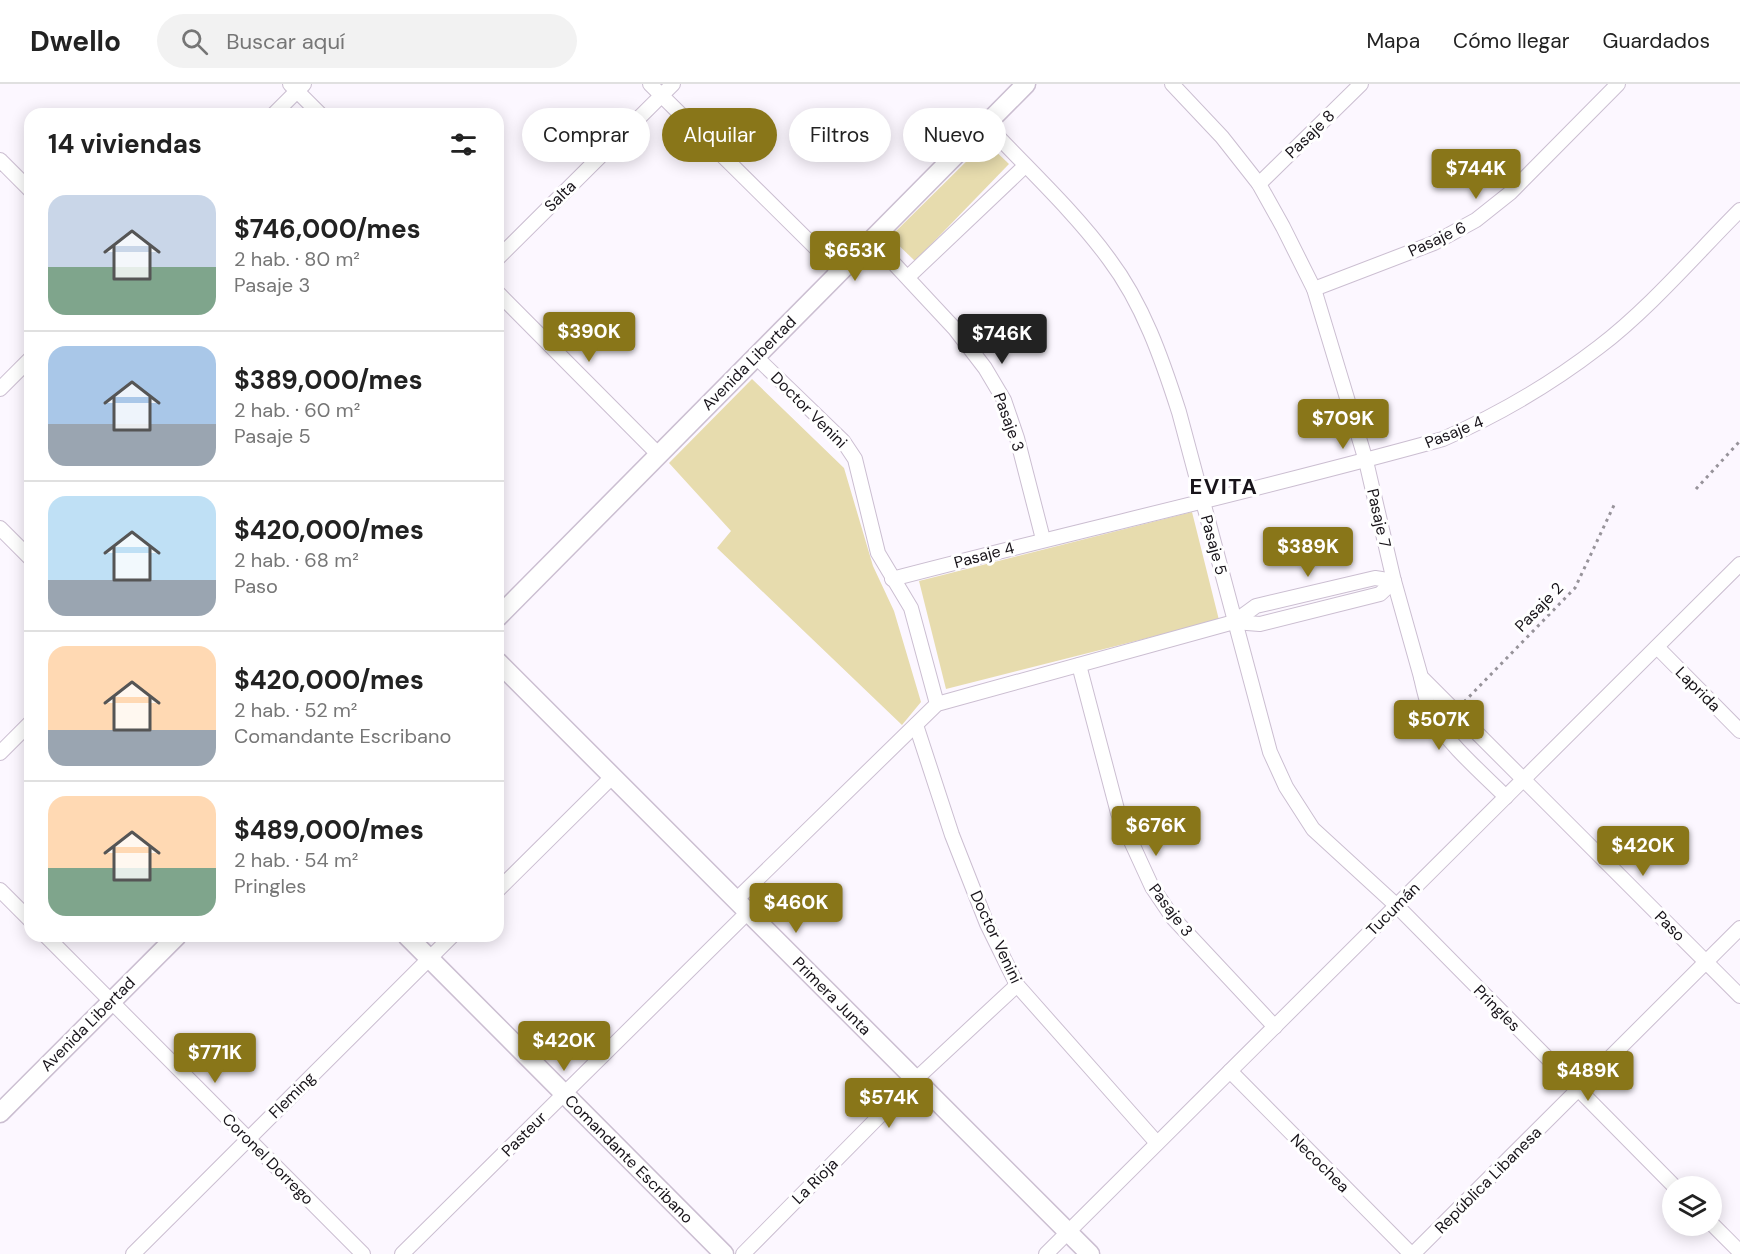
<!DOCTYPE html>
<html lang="es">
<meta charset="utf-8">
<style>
:root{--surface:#fff;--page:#f2f2f2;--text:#222;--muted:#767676;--line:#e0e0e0;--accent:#897619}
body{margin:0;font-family:"DM Sans",sans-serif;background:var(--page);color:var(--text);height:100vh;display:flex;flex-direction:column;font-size:22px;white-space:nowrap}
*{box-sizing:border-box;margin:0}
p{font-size:20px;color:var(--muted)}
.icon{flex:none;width:33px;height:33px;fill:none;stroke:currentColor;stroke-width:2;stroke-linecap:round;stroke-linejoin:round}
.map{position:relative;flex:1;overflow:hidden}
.details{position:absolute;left:24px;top:24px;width:480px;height:834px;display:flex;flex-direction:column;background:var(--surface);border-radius:18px;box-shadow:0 3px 15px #0003}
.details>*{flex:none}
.top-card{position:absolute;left:522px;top:24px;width:570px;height:54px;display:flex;gap:12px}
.fabs{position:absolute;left:1662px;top:1092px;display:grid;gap:12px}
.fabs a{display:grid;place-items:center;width:60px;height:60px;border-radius:50%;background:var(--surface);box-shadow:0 3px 15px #0003;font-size:30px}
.price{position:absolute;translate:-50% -51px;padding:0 14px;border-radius:6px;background:var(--accent);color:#fff;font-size:20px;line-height:39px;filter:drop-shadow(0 2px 3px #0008)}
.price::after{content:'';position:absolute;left:50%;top:36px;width:18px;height:14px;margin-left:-9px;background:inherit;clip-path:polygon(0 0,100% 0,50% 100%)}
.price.active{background:#222;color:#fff}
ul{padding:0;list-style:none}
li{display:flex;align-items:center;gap:18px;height:150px;padding:0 24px}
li+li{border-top:2px solid var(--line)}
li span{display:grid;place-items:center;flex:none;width:168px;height:120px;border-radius:18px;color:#555}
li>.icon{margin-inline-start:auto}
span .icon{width:72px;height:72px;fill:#fffc;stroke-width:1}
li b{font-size:26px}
h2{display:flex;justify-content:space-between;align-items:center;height:72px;padding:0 24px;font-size:26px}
.pill{padding:0 21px;border-radius:27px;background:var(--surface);box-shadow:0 3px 15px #0003;font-size:21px;line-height:54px}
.pill.active{background:var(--accent);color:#fff}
header{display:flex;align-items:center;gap:36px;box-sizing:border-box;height:84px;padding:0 30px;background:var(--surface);border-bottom:2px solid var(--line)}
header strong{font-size:28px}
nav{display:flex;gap:33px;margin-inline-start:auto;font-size:21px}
.search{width:420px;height:54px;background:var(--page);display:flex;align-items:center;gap:15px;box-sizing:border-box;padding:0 21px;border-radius:33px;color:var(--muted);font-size:22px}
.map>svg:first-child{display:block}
.green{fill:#e7dcae}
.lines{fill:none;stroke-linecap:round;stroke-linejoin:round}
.minor-casing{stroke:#cbbed1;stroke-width:16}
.secondary-casing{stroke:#cbbed1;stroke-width:21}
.path{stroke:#97939a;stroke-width:3;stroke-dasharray:3 4.5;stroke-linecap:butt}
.minor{stroke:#fff;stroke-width:14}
.secondary{stroke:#fff;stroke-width:18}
.labels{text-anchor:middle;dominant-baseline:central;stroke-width:6;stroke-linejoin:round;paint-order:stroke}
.street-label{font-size:16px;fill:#18141a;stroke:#fff}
.district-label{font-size:22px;font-weight:bold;letter-spacing:1.5px;fill:#18141a;stroke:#fff}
</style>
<header>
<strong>Dwello</strong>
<div class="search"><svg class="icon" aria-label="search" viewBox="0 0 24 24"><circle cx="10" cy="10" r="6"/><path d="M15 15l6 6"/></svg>Buscar aquí</div>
<nav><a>Mapa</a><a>Cómo llegar</a><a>Guardados</a></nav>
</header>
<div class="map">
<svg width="1740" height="1170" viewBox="0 0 1740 1170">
<rect width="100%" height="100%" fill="#fcf7ff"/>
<!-- green -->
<g class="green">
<path d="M986,58l23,22 -94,97 -25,-24z"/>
<path d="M752,295l92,89 29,98 21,45 27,91 -19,23 -185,-177 14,-17 -62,-68z"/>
<path d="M1192,428l27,108 -273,69 -27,-108z"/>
</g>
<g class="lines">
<!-- minor casing -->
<g class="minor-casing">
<g id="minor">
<path d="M290,0l30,30"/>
<path d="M650,0l190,188"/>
<path d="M1172,0l50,53 37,47 24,43 31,62 52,172 28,120 27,96 319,319"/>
<path d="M274,30l30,-30"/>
<path d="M986,40c40,43 88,87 123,135 34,45 53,100 70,153l91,340 16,35 27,42 84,77 277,280"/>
<path d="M0,76l30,30"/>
<path d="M1259,100l102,-100"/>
<path d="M872,156l83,89 30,39 19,32 13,38 26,101"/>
<path d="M498,174l175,-174"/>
<path d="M908,193l117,-111"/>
<path d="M1314,205l120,-46 42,-23 34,-27 108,-109"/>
<path d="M498,209l161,162"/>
<path d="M756,273l87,84 12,18 23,94 33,55 26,96"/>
<path d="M0,305l30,-30"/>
<path d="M0,444l30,30"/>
<path d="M892,495c183,-48 368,-89 551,-140 55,-24 108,-55 156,-92 50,-38 97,-93 141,-137"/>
<path d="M1234,538l26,2 120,-30 14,-13"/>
<path d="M1657,563l83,84"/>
<path d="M1079,581l39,148 34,74 21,31 102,109"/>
<path d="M1421,593c3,14 6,28 12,40 13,25 52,59 73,80"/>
<path d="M916,641l36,110 35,89 30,61 140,158"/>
<path d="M0,669l30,-30"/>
<path d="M0,806l30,30"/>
<path d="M498,806l115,-114"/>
<path d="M736,816l201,-196 297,-82 22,-16 119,-28 19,3"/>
<path d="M46,852l317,318"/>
<path d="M1230,987l181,183"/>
<path d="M1712,1140l28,28"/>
<path d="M133,1170l319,-318"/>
<path d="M402,1170l346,-342"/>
<path d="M743,1170l173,-175 101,-94"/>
<path d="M1046,1170l694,-690"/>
<path d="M1413,1170l327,-326"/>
</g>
</g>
<!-- secondary casing -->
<g class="secondary-casing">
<g id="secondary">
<path d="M498,533l528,-533"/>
<path d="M498,578l592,592"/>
<path d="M407,852l317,318"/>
<path d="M0,1029l177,-177"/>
</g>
</g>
<!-- path -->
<g class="path">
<path d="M1696,405l44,-48"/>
<path d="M1464,618l111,-114 40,-85"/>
</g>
<!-- minor -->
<use href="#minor" class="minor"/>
<!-- secondary -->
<use href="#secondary" class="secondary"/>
</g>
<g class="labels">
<!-- street labels -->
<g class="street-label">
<text transform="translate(1310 50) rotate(-44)">Pasaje 8</text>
<text transform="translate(560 112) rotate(-45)">Salta</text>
<text transform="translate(1437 155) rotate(-25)">Pasaje 6</text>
<text transform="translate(749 279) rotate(-45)">Avenida Libertad</text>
<text transform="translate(809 326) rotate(45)">Doctor Venini</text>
<text transform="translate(1009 338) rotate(70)">Pasaje 3</text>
<text transform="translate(1454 348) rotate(-22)">Pasaje 4</text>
<text transform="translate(1379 434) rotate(77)">Pasaje 7</text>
<text transform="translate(1214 461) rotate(75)">Pasaje 5</text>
<text transform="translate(984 471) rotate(-15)">Pasaje 4</text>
<text transform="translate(1539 523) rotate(-46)">Pasaje 2</text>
<text transform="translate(1698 605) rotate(45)">Laprida</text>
<text transform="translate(1393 825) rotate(-45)">Tucumán</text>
<text transform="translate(1171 826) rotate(53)">Pasaje 3</text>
<text transform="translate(1670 842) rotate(45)">Paso</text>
<text transform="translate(996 853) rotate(65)">Doctor Venini</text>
<text transform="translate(832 912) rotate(45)">Primera Junta</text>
<text transform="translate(1497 924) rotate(45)">Pringles</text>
<text transform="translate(88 940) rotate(-45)">Avenida Libertad</text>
<text transform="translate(292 1011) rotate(-45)">Fleming</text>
<text transform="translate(524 1050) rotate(-45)">Pasteur</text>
<text transform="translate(268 1075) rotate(45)">Coronel Dorrego</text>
<text transform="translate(629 1075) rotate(45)">Comandante Escribano</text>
<text transform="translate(1320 1079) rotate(45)">Necochea</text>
<text transform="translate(1488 1096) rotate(-45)">República Libanesa</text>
<text transform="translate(815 1097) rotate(-45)">La Rioja</text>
</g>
<!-- district labels -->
<g class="district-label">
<text x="1224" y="402">EVITA</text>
</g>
</g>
</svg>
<div class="fabs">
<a><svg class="icon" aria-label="layers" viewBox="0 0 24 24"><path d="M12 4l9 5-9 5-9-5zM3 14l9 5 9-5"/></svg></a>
</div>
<b class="price" style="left:1476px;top:116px">$744K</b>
<b class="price" style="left:855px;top:198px">$653K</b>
<b class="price" style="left:589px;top:279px">$390K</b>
<b class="price active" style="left:1002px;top:281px">$746K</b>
<b class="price" style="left:1343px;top:366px">$709K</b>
<b class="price" style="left:1308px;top:494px">$389K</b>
<b class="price" style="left:1439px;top:667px">$507K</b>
<b class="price" style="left:1156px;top:773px">$676K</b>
<b class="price" style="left:1643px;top:793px">$420K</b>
<b class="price" style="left:796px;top:850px">$460K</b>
<b class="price" style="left:564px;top:988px">$420K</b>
<b class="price" style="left:215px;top:1000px">$771K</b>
<b class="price" style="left:1588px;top:1018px">$489K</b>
<b class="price" style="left:889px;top:1045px">$574K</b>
<div class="top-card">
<a class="pill">Comprar</a>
<a class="pill active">Alquilar</a>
<a class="pill">Filtros</a>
<a class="pill">Nuevo</a>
</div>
<section class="details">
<h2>14 viviendas<svg class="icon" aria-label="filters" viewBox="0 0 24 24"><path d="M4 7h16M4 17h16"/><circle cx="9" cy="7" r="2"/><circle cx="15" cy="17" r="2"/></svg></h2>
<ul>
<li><span style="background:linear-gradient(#c9d6e8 60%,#7fa58c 0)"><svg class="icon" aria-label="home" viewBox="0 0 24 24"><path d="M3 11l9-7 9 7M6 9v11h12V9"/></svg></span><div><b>$746,000/mes</b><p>2 hab. · 80 m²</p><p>Pasaje 3</p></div></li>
<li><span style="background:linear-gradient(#a9c7e8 65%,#9aa5b1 0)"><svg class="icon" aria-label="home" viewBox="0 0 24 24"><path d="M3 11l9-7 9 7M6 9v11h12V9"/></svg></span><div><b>$389,000/mes</b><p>2 hab. · 60 m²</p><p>Pasaje 5</p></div></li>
<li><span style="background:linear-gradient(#bfe0f5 70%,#9aa5b1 0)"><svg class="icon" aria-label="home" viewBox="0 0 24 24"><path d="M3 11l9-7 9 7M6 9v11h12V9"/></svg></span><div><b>$420,000/mes</b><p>2 hab. · 68 m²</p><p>Paso</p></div></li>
<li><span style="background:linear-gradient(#ffd9b3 70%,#9aa5b1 0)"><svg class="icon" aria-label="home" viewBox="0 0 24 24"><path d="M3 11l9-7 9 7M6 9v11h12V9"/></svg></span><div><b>$420,000/mes</b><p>2 hab. · 52 m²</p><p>Comandante Escribano</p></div></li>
<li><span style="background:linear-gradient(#ffd9b3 60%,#7fa58c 0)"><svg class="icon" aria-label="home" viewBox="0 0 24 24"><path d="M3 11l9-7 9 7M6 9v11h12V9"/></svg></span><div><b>$489,000/mes</b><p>2 hab. · 54 m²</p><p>Pringles</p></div></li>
</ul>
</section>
</div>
